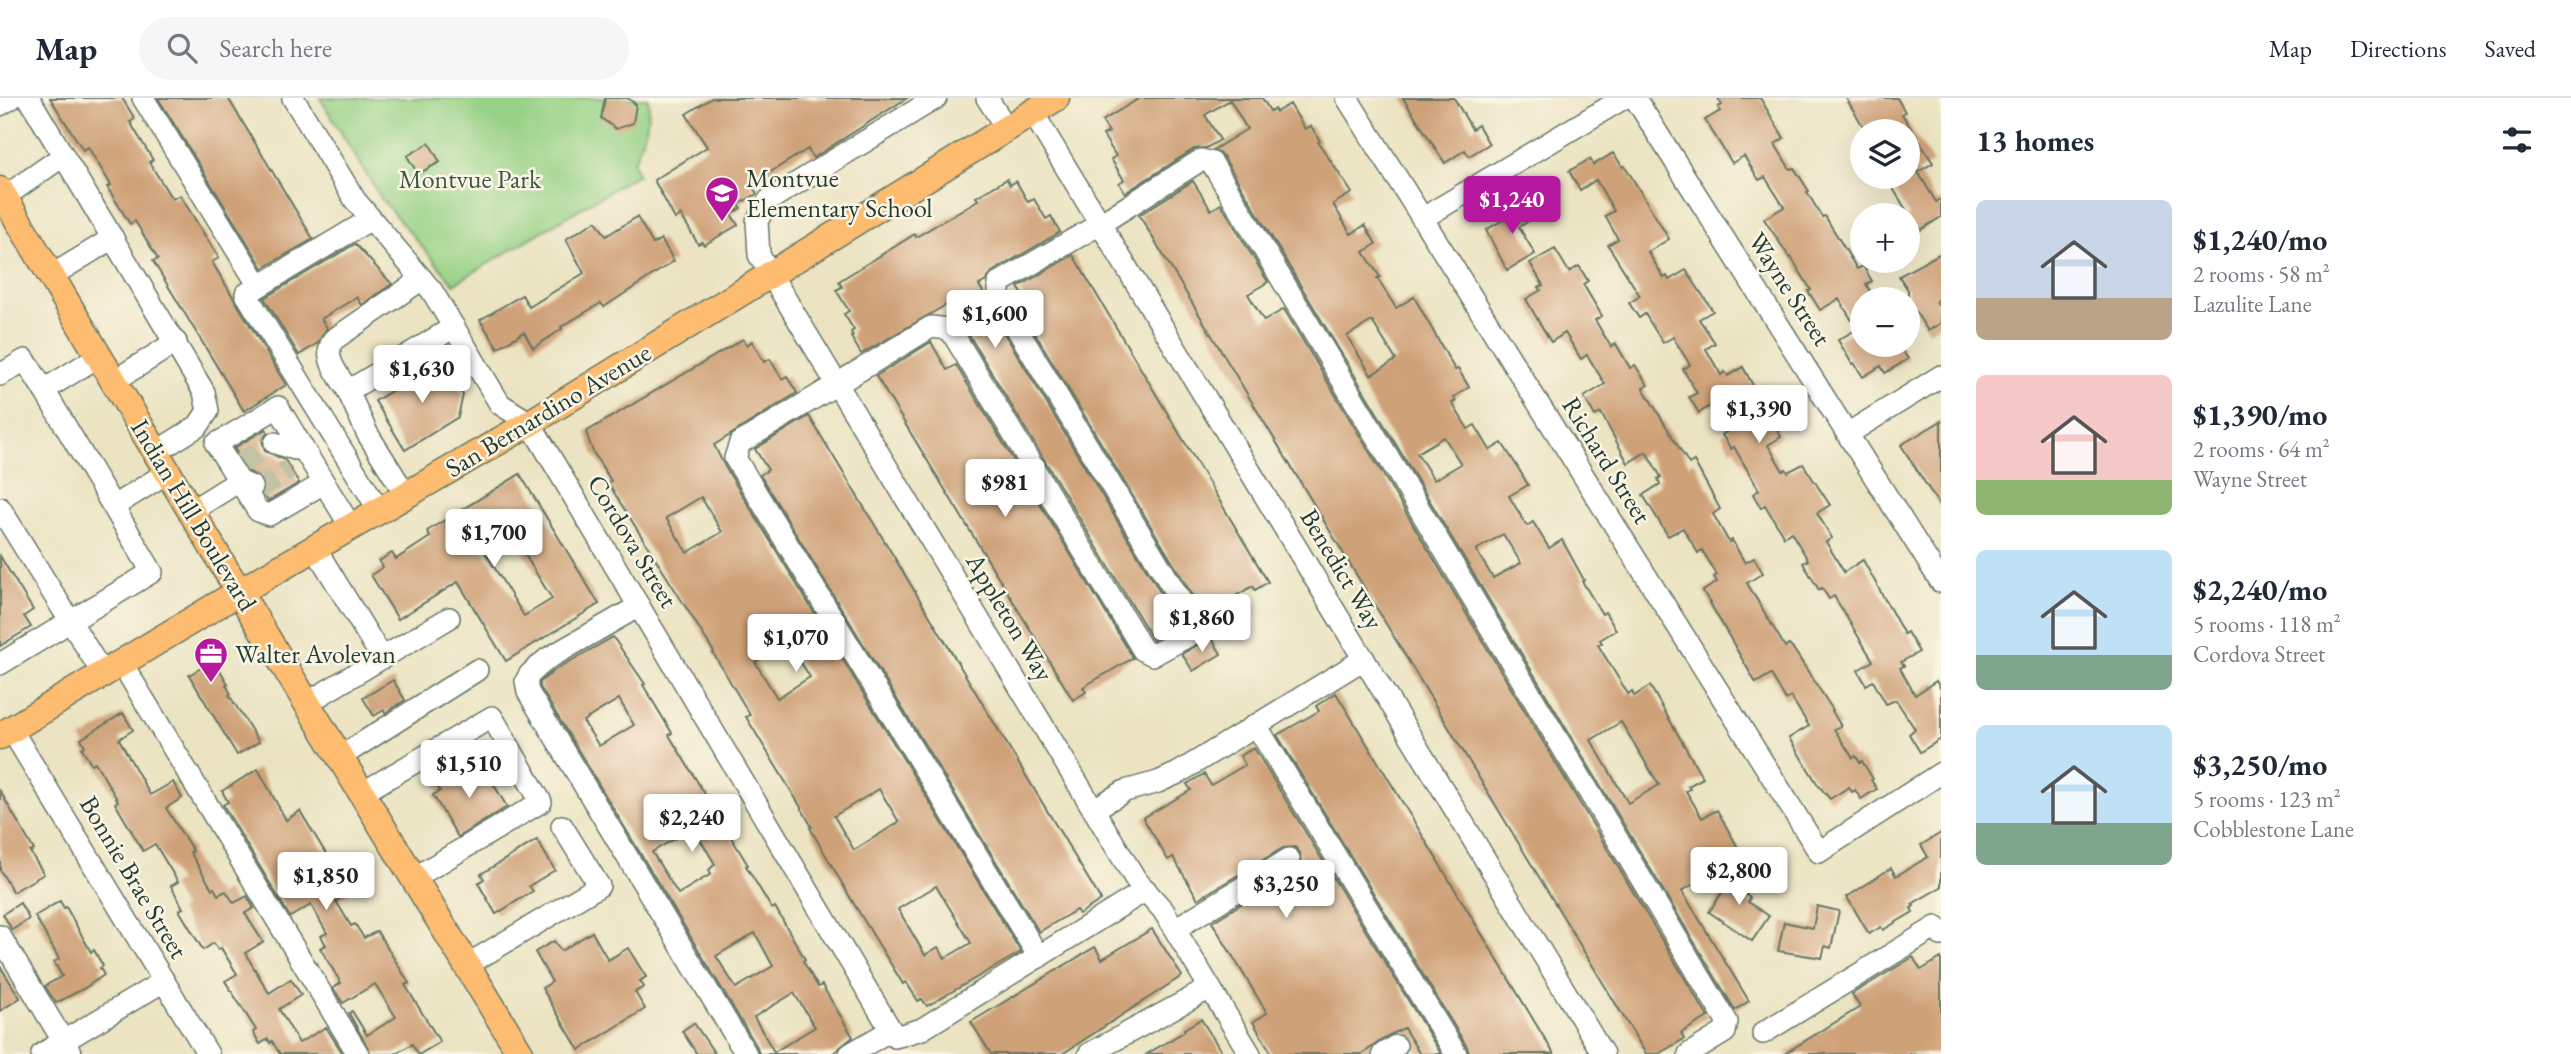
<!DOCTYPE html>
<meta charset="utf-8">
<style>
:root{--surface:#fff;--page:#f6f6f7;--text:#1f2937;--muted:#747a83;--line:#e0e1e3;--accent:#b5179e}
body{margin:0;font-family:"EB Garamond",serif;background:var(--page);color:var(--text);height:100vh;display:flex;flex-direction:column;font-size:26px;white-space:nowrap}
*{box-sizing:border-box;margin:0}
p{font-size:23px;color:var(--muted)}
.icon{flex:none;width:38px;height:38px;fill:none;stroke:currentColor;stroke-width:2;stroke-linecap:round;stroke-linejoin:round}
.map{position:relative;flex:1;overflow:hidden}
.details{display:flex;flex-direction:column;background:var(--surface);width:630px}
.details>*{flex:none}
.buttons{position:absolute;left:1850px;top:21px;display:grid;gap:14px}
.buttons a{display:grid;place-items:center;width:70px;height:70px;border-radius:50%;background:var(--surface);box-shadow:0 7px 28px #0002;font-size:35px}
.price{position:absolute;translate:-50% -60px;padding:0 16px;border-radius:7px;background:#fff;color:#222;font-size:23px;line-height:46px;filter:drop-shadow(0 2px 4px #0008)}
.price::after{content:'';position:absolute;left:50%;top:42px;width:21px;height:16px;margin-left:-10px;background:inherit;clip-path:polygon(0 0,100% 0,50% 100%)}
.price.active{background:var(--accent);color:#fff}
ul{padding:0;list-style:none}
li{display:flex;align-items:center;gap:21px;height:175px;padding:0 35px}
li span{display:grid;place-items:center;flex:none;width:196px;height:140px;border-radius:10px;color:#555}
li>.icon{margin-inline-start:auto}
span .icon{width:84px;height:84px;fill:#fffc;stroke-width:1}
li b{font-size:30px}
h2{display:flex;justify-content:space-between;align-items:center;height:84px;padding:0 35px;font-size:30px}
header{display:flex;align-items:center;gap:42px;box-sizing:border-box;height:98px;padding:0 35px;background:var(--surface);border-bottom:2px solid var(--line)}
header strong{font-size:33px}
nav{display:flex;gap:38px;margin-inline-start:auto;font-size:24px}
.search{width:490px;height:63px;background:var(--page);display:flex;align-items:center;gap:18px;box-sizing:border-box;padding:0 24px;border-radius:38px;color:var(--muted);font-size:26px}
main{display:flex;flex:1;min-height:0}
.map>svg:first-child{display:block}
.green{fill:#97d286;stroke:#5b885d;stroke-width:2}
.building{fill:#cfa178;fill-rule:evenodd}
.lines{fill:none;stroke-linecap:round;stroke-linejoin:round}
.minor-tunnel{stroke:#c2c2a5;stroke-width:21;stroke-dasharray:21 10;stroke-linecap:butt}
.minor-casing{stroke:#667765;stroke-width:24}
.major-casing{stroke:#667765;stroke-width:29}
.minor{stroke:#fff;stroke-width:21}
.major{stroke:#fdbc70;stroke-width:26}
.labels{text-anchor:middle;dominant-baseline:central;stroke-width:5;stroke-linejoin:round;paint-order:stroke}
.poi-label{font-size:26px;fill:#1f3d34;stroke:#fcf5e5;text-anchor:start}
.park-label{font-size:26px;fill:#375b44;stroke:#fcf5e5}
.street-label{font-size:26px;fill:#1f3d34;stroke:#fcf5e5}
</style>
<header>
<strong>Map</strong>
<div class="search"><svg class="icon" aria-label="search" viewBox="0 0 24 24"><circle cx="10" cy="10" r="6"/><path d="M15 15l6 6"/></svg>Search here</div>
<nav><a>Map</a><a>Directions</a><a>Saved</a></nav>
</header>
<main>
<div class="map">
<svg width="1941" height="956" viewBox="0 0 1941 956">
<rect width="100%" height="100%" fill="#fcf5e5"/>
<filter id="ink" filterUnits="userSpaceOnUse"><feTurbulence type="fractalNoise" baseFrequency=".0143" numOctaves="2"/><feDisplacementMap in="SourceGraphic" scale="14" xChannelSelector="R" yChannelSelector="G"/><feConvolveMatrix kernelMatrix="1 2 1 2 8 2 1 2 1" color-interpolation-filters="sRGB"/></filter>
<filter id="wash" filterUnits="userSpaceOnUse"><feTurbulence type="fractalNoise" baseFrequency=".00686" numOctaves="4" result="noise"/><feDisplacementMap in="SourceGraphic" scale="28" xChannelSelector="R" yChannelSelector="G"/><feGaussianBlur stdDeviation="1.57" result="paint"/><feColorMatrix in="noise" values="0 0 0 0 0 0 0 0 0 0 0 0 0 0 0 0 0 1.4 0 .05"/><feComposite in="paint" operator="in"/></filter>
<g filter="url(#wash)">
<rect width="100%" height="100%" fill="#ebe3c1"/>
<!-- green -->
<path class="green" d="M320,0h328c4,22 -7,45 -15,65l5,11 -184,110 -72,-84z"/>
<g id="blocks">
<!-- building -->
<g class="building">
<path d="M50,0h72l13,21 -5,3 23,38 -4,2 23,37 8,-4 22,36 17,27 -7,4 74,123 -42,26 -91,-150 5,-2 -23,-38 -5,3 -23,-37 4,-2 -23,-38 -5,3z"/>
<path d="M158,0h70l85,141 -50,29z"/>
<path d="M605,0h23l8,7 -3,18 -17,6 -15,-11z"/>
<path d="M712,0h195l-94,60 -5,-9 -57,35 6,10 -18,10 2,4 -10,6 7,11 -34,20 -2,-3 -4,2 -17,-29 -6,4 -21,-39 53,-33 -21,-33z"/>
<path d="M1140,0h122l8,13 4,-2 2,3 14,-8 15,25 6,-3 9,15 -2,1 34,51 -19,11 18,30 14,-9 11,19 -12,8 16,25 -3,1 19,30 18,-11 41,73 3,-1 11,18 -15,10 2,4 -4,2 16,26 7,-4 15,25 12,-7 15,23 11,19 -19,11 18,30 6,-4 16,26 13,-8 22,40 -2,1 20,33 3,-2 11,18 -16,10 2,3 -4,2 30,49 4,-3 2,5 16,-10 53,92 -15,8 2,3 -4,2 16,27 15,-8 25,45 -60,36 67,110 -14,9 -512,-854 -10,-6 34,-21 -17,-29 -25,15 15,25 -14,8 -12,1 -69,44 -6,-10 5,-3 -13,-21 5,-3 -13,-21 6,-3 -7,-11zM1372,223l24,39 -25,15 -24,-39zM1444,339l17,27 -27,16 -17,-27zM1503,436l18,29 -28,15 -17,-28zM1621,624l38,63 -31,18 -37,-63z"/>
<path d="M1403,0h51l18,31 6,-4 11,19 -20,12 -4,-6 -20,13z"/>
<path d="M1718,0h42l24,40 -9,6 15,25 4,-1 15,23 -2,1 15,25 3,-1 32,53 6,-3 9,15 -6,3 9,15h-13v46h37l9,14 -23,14 -4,-7 -18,11 -9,-14 -2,1 -14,-24 19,-11 -18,-30 -19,11 -12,-19 3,-1 -20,-33 -1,1 -26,-39 20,-12 -19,-30 -6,3 -15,-24 -12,7 -27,-43 15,-9 -2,-4 4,-2z"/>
<path d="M1846,0h51l8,14 -3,2 31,49 -15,9 18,30 5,-3v18l-33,21v-25l-22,-36h22v-46h-42z"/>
<path d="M429,45l11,19 -22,12 -11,-18z"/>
<path d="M1613,55l10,14 2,-1 44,73 -21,13 16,26 3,-2 2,4 17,-10 27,41 -14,8 16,24 -9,6 15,26 4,-3 3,4 15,-9 38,70 -13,8 15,26 3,-2 2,3 15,-8 27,41 -13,8 15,25 -6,4 18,30 19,-12 41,74 3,-2 12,20 -18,10 3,4 -4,2 15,27 21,-14 5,8v50l-21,13 -11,-18 6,-5 -19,-29 -10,4 -13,-23 -7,4 -8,-15 15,-9 -39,-65 -5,3 -7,-11 -3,2 -16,-27 5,-3 -17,-28 -7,5 -19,-32 -4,3 -8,-14 6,-4 -25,-43 -3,2 -9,-14 7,-5 -16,-26 -14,9 -10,-16 8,-4 -14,-24 7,-4 -17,-28 -10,6 -18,-29 -6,4 -10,-15 11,-7 -32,-51 10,-6 -13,-23 9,-5 -18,-31 -16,10 -11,-19 21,-12 3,6z"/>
<path d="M1007,81l3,6 6,-4 12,21 6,-3 12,20 5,-3 9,16 -68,40 -6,9 -7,4 7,12 2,9 192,319 -27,15 -192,-318 -8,-6 -7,-11 -85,49 -10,-17 2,-1 -2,-4 3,-2 -10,-16 5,-3 -13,-21 6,-3 -3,-6 76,-47 1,3 62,-37 -2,-3z"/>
<path d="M1193,83l18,29 10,-6 47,78 -20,12 16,27 20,-12 424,708 -27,16 3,6 -26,15h-12l-507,-839z"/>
<path d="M1523,102l11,18 -15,9 16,27 -28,16 -21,-40 20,-12 -4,-6z"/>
<path d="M637,119l16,27 8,-5 13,22 -70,46 -3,-4 -40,24 1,2 -29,19 -9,-16 -26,16 -18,-28 42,-25 7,12 55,-34 -18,-34 30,-18 10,15z"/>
<path d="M355,146l37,40 -30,21 -5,-8 -36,22 6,9 -9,15 -19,12 -35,-57z"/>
<path d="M1555,151l14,23 10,-6 9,15 -5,3 19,32 -7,4 16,27 5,-3 14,24 5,-3 13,20 -5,3 32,53 14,23 5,-3 26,48 -7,5 16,28 3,-2 13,23 9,-5 9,15 -16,10 38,64 4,-2 5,5 39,60 -1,1 9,15 -7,3 19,29 3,-2 4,7 2,-2 11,18 -2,1 6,9 -16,10 -6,-9 -3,2 -3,-5 -19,12 -12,-14 -29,-47 20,-12 -18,-29 -5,3 -15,-26 -15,9 -53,-92 14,-9 -3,-5 3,-2 -15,-25 -4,3 -15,-25 -15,8 -25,-41 17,-11 -2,-5 3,-2 -15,-25 -18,11 -27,-50 -6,3 -11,-19 21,-13 -18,-29 -6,4 -16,-26 -14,9 -12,-20 -13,-23 15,-9 -2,-3 4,-2 -13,-22z"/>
<path d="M1941,155v45l-5,3 5,9v13l-13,8 -13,-20 -7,4v-25l-9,-14z"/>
<path d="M1073,157l195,327 -13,8 -2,-4 -30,17 -4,-6 -19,11 -176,-293 8,-5 -14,-23z"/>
<path d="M743,241l4,6 5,-4 12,21 6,-3 12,20 5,-3 10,17 -83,52 10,20 297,487 -94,54 -5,-7 -4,2 -12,-19 -3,2 -49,-80 -44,-76 2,-1 -13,-23 -53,-87 4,-2 -37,-62 1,-1 -106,-169 3,-2 -18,-29 -7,-20zM701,399l21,35 -35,21 -21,-35zM788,544l22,35 -33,21 -22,-36zM879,691l20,33 -45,28 -20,-34zM936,788l35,57 -26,15 -7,-11 -13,8 -27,-46z"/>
<path d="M931,244l16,28 9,-5 177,293 -50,29 3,5 -13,8 -197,-324z"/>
<path d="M442,262l21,35 -5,22 -53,33 -30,-49z"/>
<path d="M809,318l292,484 -22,14 -3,-4 -37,22 -279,-457 8,-5 -13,-21z"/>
<path d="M1941,323v87l-40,-63z"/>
<path d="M266,331l2,3 -6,8 3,11 20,9 14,23 -31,18 -5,-7 2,-8 -2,-6 -15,-9 -14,-23z"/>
<path d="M520,376l79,130 -93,57 -48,-79 -60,37 -27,-44 12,-8 -4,-6 13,-8 4,6 34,-22 -3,-6zM503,421l49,80 -28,17 -49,-80z"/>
<path d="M0,458l33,54 -9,6 7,11 -31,19z"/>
<path d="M613,539l32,47 -2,1 29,48 -3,2 79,130 -2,1 26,43 3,-2 30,52 -2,2 15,26 4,-2 31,52 -21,17h-73l-2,-7 -217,-360v-5l15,-12zM619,601l15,26 -35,21 -16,-25zM686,734l3,4 8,-2 18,30 -6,6 2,4 -33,20 -26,-42zM755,835l18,33 -37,22 -20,-32zM794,895l21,34 -41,25 -20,-35z"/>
<path d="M1211,539l10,17 -28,17 -11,-17z"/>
<path d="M210,565l3,5 4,-3 11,19 -2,1 5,9 -2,1 30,47 -22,13 -48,-80z"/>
<path d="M393,582l12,20 -20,13 -1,-3 -10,6 -11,-18z"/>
<path d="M1336,595l56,92 162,269h-85l-2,-7 -190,-312 42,-24 -3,-5z"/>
<path d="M123,615l10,17 -14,9 31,56 23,-13 9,16 -16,10 27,43 -3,1 22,37 2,-1 4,7 8,-4 8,12 13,-7 7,12 -9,5 18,29 -18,11 24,40 22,-14 10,16 -22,14 20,34 27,-16 17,27h-63l-8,-13 -2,2 -2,-4 -8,5 -7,-12 3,-2 -31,-49 12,-7 -16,-26 -3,2 -4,-7 -11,7 -24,-40 4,-2 -12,-22 7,-4 -23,-38 -12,7 -28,-48 3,-2 -23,-39 -4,2 -9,-16 3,-2 -4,-7z"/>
<path d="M1254,650l187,306h-21l-16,-26 -15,7 -27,19h-90l-19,-32 14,-9 -55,-91 84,-52 5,-5 -1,-12 -5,-6 -12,1 -85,51 -25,-42 -5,3 -25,-42 48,-28 -4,-6 17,-10 7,11 34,-20 -5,-9z"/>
<path d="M483,668l24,41 -49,30 -25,-42 7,-4 -5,-9 15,-9 5,9z"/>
<path d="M258,671l28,51 14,-9 39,64 10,18 -13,8 15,25 4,-2 9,14 13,-7 32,52 -4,2 35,57 -20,12h-2l-6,-10 -17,10h-24l-22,-41 3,-2 15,24 29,-18 -21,-33 -32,19 -10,-15 8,-5 -21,-35 6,-3 -5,-9 6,-3 -16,-28 -21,12 -67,-112 5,-3 -6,-11z"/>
<path d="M0,693l34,59 -4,2 14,22 -31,18 -13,-22z"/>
<path d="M1941,735v54l-29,17 2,2 -3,2 2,4 -30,18 -2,-3 -12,7 -22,-37 44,-29 5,8 32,-19 -7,-12z"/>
<path d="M537,742l18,30 -26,16 4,5 -37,23 -18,-31 6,-4 -3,-5z"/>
<path d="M1738,771l18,12 -10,14 4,3 -2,4 21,14 -17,25 -43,-29z"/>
<path d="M60,803l4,7 2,-1 25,45 3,-2 9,16 -3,2 4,7 -19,13 -29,15 -11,-17 17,-10 -8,-14 5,-3 -24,-43z"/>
<path d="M20,805l9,16 -17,11 -9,-16z"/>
<path d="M1817,808l22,5 -8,37 -6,-2 -3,12 -44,-7 6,-29 29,6z"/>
<path d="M1152,831l30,47 -120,78h-71l-20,-32 124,-75 7,12z"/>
<path d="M592,834l16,28 20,-12 18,29 -6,4 4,6 -9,5 10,17 -66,41 -37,-62 10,-6 -17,-30 19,-11 7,10z"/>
<path d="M1913,859l8,13 20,-12v96h-157l76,-47 -8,-13z"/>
<path d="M0,868l20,32 -20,13z"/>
<path d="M1201,921l22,35h-76l38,-23 -1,-2z"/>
<path d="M694,925l21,31h-18l-15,-23z"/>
</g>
</g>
</g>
<g filter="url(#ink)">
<use href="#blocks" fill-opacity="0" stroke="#667765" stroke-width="2"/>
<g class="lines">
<!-- minor-tunnel -->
<g class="minor-tunnel">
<path d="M240,366l35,-21"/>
<path d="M257,392l33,-21"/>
</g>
<!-- minor casing -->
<g class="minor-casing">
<g id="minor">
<path d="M29,0l175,294 4,19 -10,15 -42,26"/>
<path d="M143,0l116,188"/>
<path d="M293,0l62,102 77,91 68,113 30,19 365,614 27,-8 224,-139"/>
<path d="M936,0l-167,102 -12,21 2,34 377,625 27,30 87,144"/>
<path d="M987,0l20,31"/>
<path d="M1347,0l472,754 122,-79"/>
<path d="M1635,0l306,484"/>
<path d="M0,7l12,-7"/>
<path d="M1033,15l570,941"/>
<path d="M0,102l63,-44"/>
<path d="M1423,120l201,-120"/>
<path d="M371,121l-125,75 133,216"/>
<path d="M51,178l62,-38"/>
<path d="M422,181l-89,61c-11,18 6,35 15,51l106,-64"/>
<path d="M0,277l25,-15 19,30 55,-34"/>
<path d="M114,283l62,-39"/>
<path d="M348,293l19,42 39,62"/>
<path d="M1849,335l92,-57"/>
<path d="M275,345l20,6 6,-4 50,82"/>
<path d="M301,347l-23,-38 -62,37 42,67 11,4 55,-32"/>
<path d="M114,408l54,-34"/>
<path d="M0,410l103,166"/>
<path d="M191,413l48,-30 13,6"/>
<path d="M639,508l-92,53 -17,15 -4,7 2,11 218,362"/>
<path d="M382,560l67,-40"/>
<path d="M121,564l237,392"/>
<path d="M0,566l152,-92 -108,-182"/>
<path d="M307,605l75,-45 -67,-110"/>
<path d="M1256,627l200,329"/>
<path d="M11,631l197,325"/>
<path d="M340,659l137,-87"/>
<path d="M362,695l130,-76 49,85 -127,76"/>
<path d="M1094,711l31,-18 33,-9 20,-9 186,-114"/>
<path d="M1175,831l114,-70"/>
<path d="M0,838l71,118"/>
<path d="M1039,859l-304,-499 5,-15 191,-116 19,2 193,321 10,5 39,-21 2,-11 -195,-324v-16l101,-59 101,-64 11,3 515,859 -2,10 -36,22"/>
<path d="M467,867l132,-79 -37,-60"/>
<path d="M1763,935l173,-106 5,8"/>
<path d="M42,956l122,-73"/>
<path d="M850,956l41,-24"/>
<path d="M1089,956l121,-66"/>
<path d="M1383,956l13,-8"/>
</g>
</g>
<!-- major casing -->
<g class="major-casing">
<g id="major">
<path d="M0,92l239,402 282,462"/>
<path d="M0,638l239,-144 291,-169 526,-325"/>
</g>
</g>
<!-- minor -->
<use href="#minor" class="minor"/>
<!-- major -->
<use href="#major" class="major"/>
</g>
</g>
<!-- icons -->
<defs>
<g id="school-pin" transform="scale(1.75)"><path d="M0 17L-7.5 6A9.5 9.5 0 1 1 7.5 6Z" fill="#b5179e" stroke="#fcf5e5"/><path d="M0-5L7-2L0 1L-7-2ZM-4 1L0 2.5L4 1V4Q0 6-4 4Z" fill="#fff"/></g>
<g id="office-pin" transform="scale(1.75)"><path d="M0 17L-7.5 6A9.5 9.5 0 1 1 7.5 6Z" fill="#b5179e" stroke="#fcf5e5"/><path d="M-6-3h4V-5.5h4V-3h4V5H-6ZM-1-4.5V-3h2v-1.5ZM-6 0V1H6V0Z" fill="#fff"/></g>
</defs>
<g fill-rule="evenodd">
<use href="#school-pin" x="722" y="95"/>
<use href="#office-pin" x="211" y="556"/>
</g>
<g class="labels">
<!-- poi labels -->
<g class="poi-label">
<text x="746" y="80">Montvue<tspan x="746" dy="30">Elementary School</tspan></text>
<text x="235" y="556">Walter Avolevan</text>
</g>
<!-- park labels -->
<g class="park-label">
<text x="470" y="81">Montvue Park</text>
</g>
<!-- street labels -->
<g class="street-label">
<text transform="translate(1790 191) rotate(57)">Wayne Street</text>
<text transform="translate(548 312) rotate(-31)">San Bernardino Avenue</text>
<text transform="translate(1607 362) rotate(58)">Richard Street</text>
<text transform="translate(194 417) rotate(59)">Indian Hill Boulevard</text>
<text transform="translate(633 443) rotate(59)">Cordova Street</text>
<text transform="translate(1342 471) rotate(59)">Benedict Way</text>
<text transform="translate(1010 519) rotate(59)">Appleton Way</text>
<text transform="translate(134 779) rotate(59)">Bonnie Brae Street</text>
</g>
</g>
</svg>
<div class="buttons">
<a><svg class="icon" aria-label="layers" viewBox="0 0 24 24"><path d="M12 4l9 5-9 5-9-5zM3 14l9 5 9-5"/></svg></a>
<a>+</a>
<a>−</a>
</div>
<b class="price active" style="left:1512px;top:138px">$1,240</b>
<b class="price" style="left:995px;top:252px">$1,600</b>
<b class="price" style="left:422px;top:307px">$1,630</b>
<b class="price" style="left:1759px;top:347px">$1,390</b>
<b class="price" style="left:1005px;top:421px">$981</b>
<b class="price" style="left:494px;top:471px">$1,700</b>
<b class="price" style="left:1202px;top:556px">$1,860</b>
<b class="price" style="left:796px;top:576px">$1,070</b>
<b class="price" style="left:469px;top:702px">$1,510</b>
<b class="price" style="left:692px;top:756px">$2,240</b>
<b class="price" style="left:1739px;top:809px">$2,800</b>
<b class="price" style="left:326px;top:814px">$1,850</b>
<b class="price" style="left:1286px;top:822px">$3,250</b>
</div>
<section class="details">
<h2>13 homes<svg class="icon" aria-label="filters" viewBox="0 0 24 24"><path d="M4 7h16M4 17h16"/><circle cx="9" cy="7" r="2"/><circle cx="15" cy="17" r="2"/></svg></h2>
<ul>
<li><span style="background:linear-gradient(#c9d6e8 70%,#b9a48a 0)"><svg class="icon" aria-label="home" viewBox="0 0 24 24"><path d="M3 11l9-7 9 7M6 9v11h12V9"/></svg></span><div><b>$1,240/mo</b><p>2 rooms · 58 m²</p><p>Lazulite Lane</p></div></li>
<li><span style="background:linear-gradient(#f6c9c9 75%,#8fb573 0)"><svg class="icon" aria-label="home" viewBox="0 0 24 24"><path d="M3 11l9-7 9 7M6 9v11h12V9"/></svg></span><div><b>$1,390/mo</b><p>2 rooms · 64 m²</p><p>Wayne Street</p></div></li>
<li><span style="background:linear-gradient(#bfe0f5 75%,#7fa58c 0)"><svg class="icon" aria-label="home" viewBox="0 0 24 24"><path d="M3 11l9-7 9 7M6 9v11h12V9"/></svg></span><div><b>$2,240/mo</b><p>5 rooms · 118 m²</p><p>Cordova Street</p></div></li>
<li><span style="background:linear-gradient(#bfe0f5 70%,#7fa58c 0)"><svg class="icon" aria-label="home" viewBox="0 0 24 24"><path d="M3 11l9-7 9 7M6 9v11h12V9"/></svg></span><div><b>$3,250/mo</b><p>5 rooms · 123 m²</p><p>Cobblestone Lane</p></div></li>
</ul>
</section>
</main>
